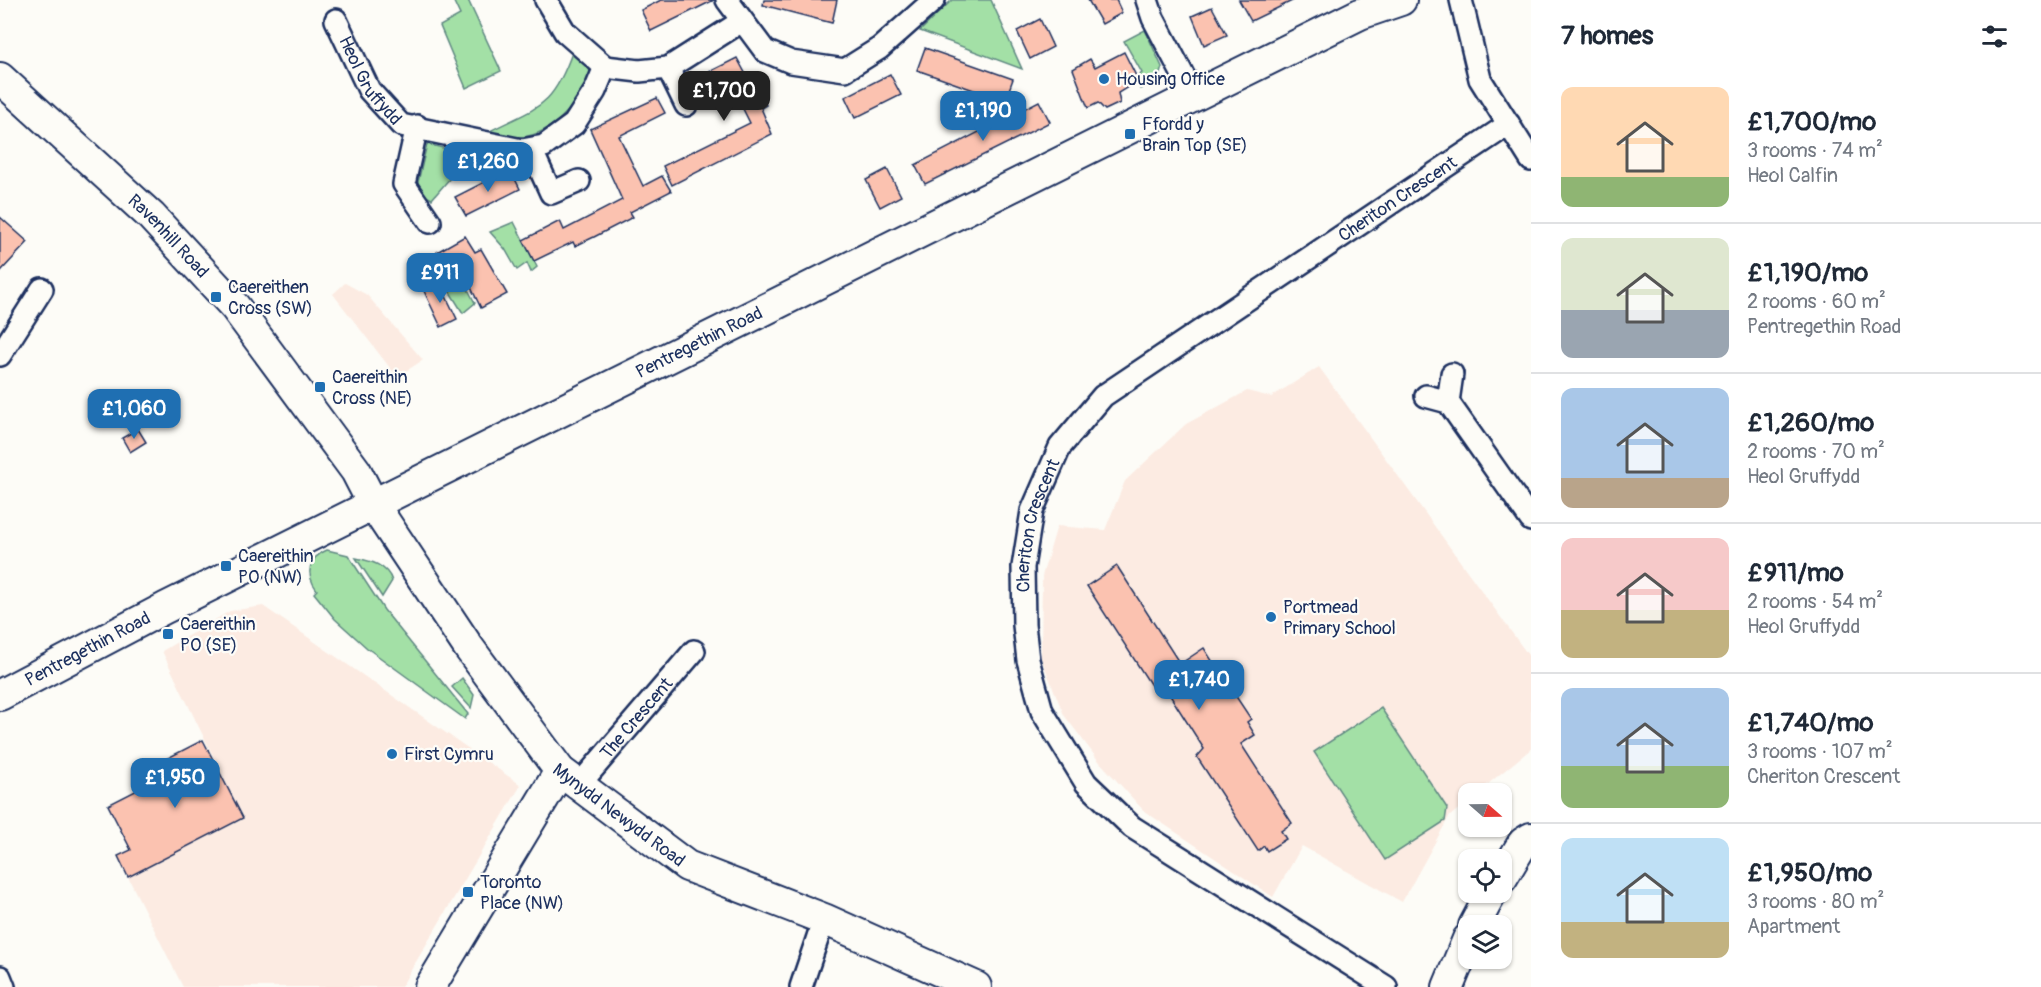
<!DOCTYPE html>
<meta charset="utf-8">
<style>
:root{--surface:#fff;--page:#f6f6f7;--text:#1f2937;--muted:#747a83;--line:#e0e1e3;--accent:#1f6fb2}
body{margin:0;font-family:Pangolin,sans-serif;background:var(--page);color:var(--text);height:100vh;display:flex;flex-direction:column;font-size:22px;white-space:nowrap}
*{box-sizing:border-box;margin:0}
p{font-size:20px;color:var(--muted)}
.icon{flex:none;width:33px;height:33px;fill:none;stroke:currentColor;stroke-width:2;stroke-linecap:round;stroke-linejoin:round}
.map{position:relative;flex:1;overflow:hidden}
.drawer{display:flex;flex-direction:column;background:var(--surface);width:510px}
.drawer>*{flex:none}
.needle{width:39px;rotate:110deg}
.controls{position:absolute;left:1458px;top:783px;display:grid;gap:12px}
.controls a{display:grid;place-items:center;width:54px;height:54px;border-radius:12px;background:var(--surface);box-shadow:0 2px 4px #0004;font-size:30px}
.price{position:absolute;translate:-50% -51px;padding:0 14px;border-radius:12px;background:var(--accent);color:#fff;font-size:20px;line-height:39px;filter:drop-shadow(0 2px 3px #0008)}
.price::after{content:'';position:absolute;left:50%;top:36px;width:18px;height:14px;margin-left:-9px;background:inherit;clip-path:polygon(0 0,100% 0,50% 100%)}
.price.selected{background:#222;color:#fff}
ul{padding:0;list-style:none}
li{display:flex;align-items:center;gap:18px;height:150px;padding:0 30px}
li+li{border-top:2px solid var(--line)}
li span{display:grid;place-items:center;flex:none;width:168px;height:120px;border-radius:12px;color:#555}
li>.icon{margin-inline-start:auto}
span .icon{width:72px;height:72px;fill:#fffc;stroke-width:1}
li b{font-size:26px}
h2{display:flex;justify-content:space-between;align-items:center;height:72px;padding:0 30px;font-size:26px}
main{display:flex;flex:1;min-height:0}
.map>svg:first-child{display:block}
.built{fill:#fcebe2}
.green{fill:#a3e0a6;stroke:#5f8882;stroke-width:1.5}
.building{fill:#fbc2b0;stroke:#1b2f5e;stroke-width:1.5}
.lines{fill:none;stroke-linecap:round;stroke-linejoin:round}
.street-casing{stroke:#1b2f5e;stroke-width:26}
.secondary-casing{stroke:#1b2f5e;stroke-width:34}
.street{stroke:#fdfcf7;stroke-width:21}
.secondary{stroke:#fdfcf7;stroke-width:30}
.poi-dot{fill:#1f6fb2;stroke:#fdfcf7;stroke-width:2}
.labels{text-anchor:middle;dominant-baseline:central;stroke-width:4.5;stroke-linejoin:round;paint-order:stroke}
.street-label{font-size:18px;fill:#1b2f5e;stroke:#fdfcf7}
.poi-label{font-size:18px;fill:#1b2f5e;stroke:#fdfcf7;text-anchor:start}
</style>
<main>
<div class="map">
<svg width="1531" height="987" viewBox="0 0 1531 987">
<rect width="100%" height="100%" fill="#fdfcf7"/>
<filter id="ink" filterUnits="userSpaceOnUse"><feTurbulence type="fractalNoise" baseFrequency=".0167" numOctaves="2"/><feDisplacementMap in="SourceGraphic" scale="12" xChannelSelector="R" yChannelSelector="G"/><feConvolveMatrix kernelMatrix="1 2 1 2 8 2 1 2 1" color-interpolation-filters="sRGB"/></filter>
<g filter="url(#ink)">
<!-- built -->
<g class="built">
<path d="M345,283l22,12 56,65 -26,17 -64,-83z"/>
<path d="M1319,367l212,292v90l-54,44 -9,1v7l-19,16 -47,85 -100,-56 -29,51 -129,-86 -46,-51 -34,-45 -23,-57 1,-82 15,-50 48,4 20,-49 61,-57 61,-33 24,6z"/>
<path d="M263,606l258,179 -120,202h-218l-55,-110 115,-59 -81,-167 68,-40z"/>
</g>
<!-- green -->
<g class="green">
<path d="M453,0h15l33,71 -35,17 -26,-62 20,-11z"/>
<path d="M952,0h39l31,69 -102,-38z"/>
<path d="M1145,30l17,37 -4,13 -18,9 -5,-11 7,-5 -18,-32z"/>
<path d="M573,50l14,12 4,13c-12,25 -33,55 -63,61 -13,3 -29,-1 -42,-3 52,-27 66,-23 87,-83z"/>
<path d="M427,144l43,11 -38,44 -8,-4 -7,-9z"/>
<path d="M514,222l23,45 -6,5 -4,-9 -10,7 -12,-21 -15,-17z"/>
<path d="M459,272l16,31 -12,10 -20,-32z"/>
<path d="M327,550l21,5 36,55 84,104 -3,5 -98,-71 -32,-29 -21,-26 3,-3c-12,-16 -9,-32 10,-40z"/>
<path d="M356,558c15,3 31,7 36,23l-10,16z"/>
<path d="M462,678l12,17 -3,13 -19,-21z"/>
<path d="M1381,708l66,100 -2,13 -60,39 -71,-108z"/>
</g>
<!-- building -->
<g class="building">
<path d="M661,0h53l-63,31 -10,-21z"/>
<path d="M764,0h73l-5,23 -69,-18z"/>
<path d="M1088,0h28l6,13 -20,11z"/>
<path d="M1239,0h55l-43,21z"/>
<path d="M1212,7l15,28 -23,10 -12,-29z"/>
<path d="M1040,19l13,28 -23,12 -13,-28z"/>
<path d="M925,48l88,31 -8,22 -88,-31z"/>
<path d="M1124,52l12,24 -10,5 2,6 -10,6 2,10 -15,7 -7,-7 -10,5 -15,-39 17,-10 5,8z"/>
<path d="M737,58l11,20 3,-1 15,28 -5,3 11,26 -100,51 -9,-19 87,-43 -21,-42 -33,16 -7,-15z"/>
<path d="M890,74l11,21 -46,23 -10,-21z"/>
<path d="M657,98l8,15 -46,23 24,50 19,-10 9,15 -41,21 3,5 -39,20 -19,9 -2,-4 -39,19 -11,-21 37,-19 4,9 58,-30 -32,-71z"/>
<path d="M1039,101l11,21 -125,62 -10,-19z"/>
<path d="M510,169l10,20 -54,27 -11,-19z"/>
<path d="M887,169l14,27 -21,11 -14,-27z"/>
<path d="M0,217l28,25 -28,30z"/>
<path d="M465,236l10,16 6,-3 26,45 -26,14 -22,-45 -14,7 -7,-13 -1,-5z"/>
<path d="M439,282l18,37 -16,8 -18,-38z"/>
<path d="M138,429l8,13 -16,10 -8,-14z"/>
<path d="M1117,566l63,98 24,-16 19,30 4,-3 10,15 -4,2 18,27 -4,3 8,13 -14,9 51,79 -11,8 5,8 -19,12 -3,-5 -6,5 -61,-94 7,-8 -43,-68 -9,6 -65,-101z"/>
<path d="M203,740l40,78 -115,59 -10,-21 13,-6 -23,-45 57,-29 -7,-13z"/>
</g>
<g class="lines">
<!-- street casing -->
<g class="street-casing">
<g id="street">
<path d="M546,0l19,32 40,35 34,4 29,-3 74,-47"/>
<path d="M727,0l38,51 26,11 54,8 35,-22 54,-48"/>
<path d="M1147,0l6,18 41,78"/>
<path d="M1461,0l19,79 51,81"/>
<path id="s1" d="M336,20l33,70 32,35 121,25 22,-4 30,-22 21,-33 10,-24"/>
<path d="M668,68l18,37"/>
<path d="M417,126l-13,58 26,38"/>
<path d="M531,149l20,44 28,-12"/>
<path d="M0,355l42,-66"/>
<path d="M1426,396l22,6 83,118"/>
<path d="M1448,402l4,-28"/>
<path id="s2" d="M579,785l115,-134"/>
<path d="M0,977l4,10"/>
<path d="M801,987l23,-68"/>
<path id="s3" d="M1386,987l-254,-160 -46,-44 -44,-72 -14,-51 -4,-35 -1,-58 9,-56 28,-64 43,-51 406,-272"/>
</g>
</g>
<!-- secondary casing -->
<g class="secondary-casing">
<g id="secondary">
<path id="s4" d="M0,78l151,138 84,91 121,164 17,33 96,144 91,123 127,95 137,53 152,68"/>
<path id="s5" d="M0,695l165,-87 1029,-512 166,-82 41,-14"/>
<path d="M1502,878l21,-35 8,-5"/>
<path d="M1474,926l18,-34"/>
<path d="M430,987l130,-216"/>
<path d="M1448,987l20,-48"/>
</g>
</g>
<!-- street -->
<use href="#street" class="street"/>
<!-- secondary -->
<use href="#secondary" class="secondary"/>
</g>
</g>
<!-- markers -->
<g class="poi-dot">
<circle cx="1104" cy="79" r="6"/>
<rect x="1124" y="128" width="12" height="12" rx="3"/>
<rect x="210" y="291" width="12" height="12" rx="3"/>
<rect x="314" y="381" width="12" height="12" rx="3"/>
<rect x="220" y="560" width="12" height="12" rx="3"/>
<circle cx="1271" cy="617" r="6"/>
<rect x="162" y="628" width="12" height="12" rx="3"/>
<circle cx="392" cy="754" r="6"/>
<rect x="462" y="886" width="12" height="12" rx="3"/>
</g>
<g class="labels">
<!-- street labels -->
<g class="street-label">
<text stroke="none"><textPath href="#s1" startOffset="70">Heol Gruffydd</textPath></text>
<text stroke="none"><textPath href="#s3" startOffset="1142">Cheriton Crescent</textPath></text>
<text stroke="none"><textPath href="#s4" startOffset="231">Ravenhill Road</textPath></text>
<text stroke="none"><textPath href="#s5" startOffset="783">Pentregethin Road</textPath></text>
<text stroke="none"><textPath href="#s3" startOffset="638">Cheriton Crescent</textPath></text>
<text stroke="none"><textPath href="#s5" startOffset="99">Pentregethin Road</textPath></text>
<text stroke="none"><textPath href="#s2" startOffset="88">The Crescent</textPath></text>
<text stroke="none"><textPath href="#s4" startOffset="969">Mynydd Newydd Road</textPath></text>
</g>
<!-- poi labels -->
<g class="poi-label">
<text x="1116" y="79">Housing Office</text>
<text x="1142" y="124">Ffordd y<tspan x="1142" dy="21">Brain Top (SE)</tspan></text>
<text x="228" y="287">Caereithen<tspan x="228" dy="21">Cross (SW)</tspan></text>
<text x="332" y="377">Caereithin<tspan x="332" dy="21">Cross (NE)</tspan></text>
<text x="238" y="556">Caereithin<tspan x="238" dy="21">PO (NW)</tspan></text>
<text x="1283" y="607">Portmead<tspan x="1283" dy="21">Primary School</tspan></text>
<text x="180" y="624">Caereithin<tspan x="180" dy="21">PO (SE)</tspan></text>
<text x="404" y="754">First Cymru</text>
<text x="480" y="882">Toronto<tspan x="480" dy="21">Place (NW)</tspan></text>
</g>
</g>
</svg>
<div class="controls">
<a><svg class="needle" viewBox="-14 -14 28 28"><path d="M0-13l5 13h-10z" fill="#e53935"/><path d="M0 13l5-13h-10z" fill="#747a83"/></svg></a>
<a><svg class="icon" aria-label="locate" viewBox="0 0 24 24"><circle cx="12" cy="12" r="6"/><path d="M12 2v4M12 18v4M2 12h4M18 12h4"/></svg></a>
<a><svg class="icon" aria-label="layers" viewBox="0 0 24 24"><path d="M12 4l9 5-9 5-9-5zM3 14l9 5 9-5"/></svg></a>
</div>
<b class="price selected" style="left:724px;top:122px">£1,700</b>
<b class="price" style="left:983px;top:142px">£1,190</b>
<b class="price" style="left:488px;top:193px">£1,260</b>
<b class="price" style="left:440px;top:304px">£911</b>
<b class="price" style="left:134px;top:440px">£1,060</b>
<b class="price" style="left:1199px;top:711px">£1,740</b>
<b class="price" style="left:175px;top:809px">£1,950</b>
</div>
<section class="drawer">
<h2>7 homes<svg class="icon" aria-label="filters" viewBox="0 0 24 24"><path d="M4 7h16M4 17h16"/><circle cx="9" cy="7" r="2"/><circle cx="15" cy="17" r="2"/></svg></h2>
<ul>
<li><span style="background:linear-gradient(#ffd9b3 75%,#8fb573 0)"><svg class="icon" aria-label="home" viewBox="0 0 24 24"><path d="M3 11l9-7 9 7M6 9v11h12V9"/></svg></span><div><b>£1,700/mo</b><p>3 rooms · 74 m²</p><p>Heol Calfin</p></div></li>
<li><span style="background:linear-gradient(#dfe7d0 60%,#9aa5b1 0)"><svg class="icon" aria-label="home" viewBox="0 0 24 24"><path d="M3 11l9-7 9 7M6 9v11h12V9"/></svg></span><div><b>£1,190/mo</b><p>2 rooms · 60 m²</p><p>Pentregethin Road</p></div></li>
<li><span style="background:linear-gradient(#a9c7e8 75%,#b9a48a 0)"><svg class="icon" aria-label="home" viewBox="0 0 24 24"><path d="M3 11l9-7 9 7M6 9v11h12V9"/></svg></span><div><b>£1,260/mo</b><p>2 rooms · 70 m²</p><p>Heol Gruffydd</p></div></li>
<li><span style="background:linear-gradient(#f6c9c9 60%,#c2b280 0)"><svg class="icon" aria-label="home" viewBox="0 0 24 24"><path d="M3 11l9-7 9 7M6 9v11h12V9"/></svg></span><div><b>£911/mo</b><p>2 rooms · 54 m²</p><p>Heol Gruffydd</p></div></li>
<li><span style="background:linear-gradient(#a9c7e8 65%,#8fb573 0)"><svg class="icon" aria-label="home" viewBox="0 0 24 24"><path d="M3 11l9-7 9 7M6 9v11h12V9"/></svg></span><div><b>£1,740/mo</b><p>3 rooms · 107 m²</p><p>Cheriton Crescent</p></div></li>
<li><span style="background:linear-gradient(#bfe0f5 70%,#c2b280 0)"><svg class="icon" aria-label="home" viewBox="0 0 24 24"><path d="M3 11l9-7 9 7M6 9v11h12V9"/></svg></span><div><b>£1,950/mo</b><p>3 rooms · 80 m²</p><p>Apartment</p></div></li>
</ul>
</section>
</main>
